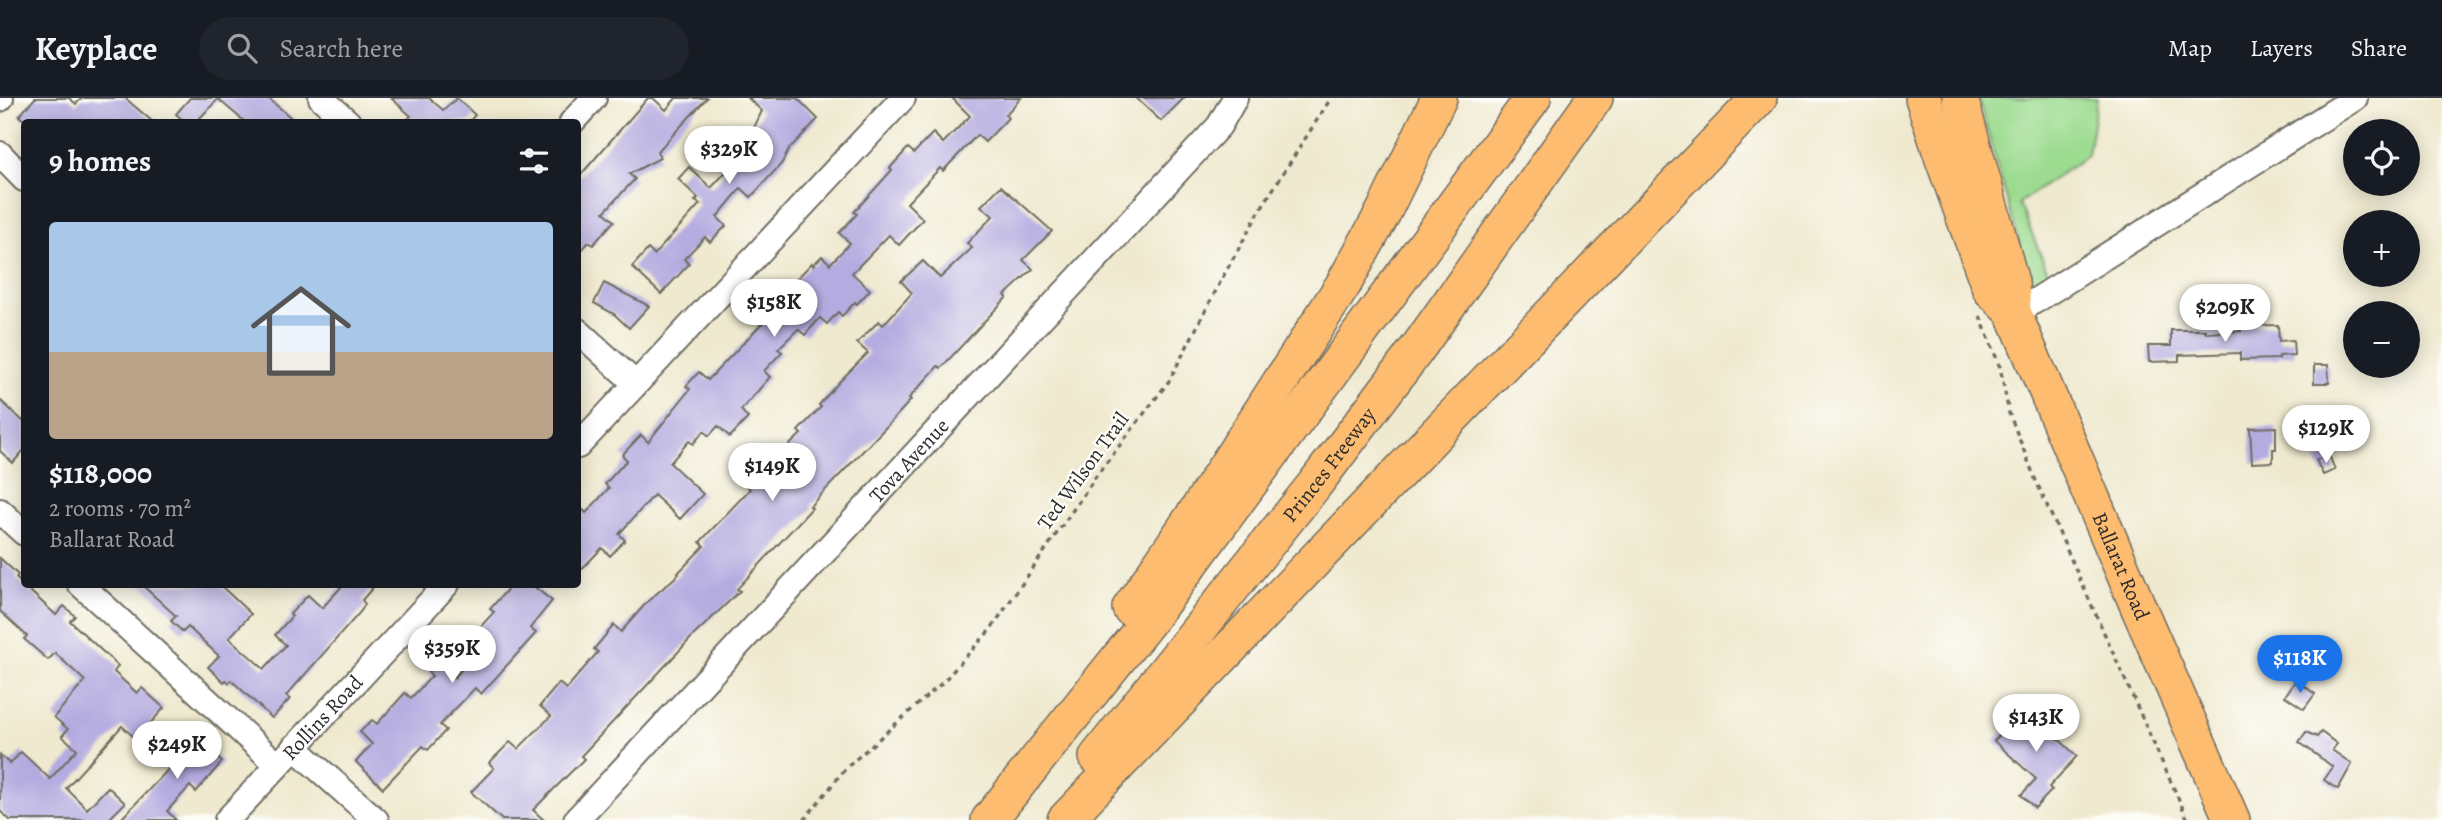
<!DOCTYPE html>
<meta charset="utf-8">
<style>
:root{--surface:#171b24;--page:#20242c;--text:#f1f3f6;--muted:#9ea1a6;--line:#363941;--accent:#1a73e8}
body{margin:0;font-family:Alegreya,serif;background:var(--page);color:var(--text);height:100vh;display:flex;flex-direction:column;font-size:26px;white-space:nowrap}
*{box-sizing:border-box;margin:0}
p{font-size:23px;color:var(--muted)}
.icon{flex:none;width:38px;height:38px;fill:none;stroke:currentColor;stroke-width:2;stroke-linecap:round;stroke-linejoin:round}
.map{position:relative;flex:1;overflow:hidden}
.side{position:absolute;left:21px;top:21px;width:560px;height:469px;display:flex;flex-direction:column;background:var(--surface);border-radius:7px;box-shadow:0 4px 18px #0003}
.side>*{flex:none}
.fabs{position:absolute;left:2343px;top:21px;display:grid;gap:14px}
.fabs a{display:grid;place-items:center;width:77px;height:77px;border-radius:50%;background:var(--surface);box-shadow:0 4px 18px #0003;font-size:35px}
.price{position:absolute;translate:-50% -60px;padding:0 16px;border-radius:24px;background:#fff;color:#222;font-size:23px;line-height:46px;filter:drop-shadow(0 2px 4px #0008)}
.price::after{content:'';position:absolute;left:50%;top:42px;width:21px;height:16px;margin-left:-10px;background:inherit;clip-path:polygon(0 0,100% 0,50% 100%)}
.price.on{background:var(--accent);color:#fff}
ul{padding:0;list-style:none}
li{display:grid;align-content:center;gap:14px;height:371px;padding:0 28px}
li span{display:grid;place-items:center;height:217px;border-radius:7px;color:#555}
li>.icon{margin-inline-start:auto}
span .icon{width:126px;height:126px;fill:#fffc;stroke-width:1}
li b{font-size:30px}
h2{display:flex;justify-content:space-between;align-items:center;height:84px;padding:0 28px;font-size:30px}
header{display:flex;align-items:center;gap:42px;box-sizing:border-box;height:98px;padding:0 35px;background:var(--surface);border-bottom:2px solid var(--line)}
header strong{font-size:33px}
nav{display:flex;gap:38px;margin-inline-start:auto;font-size:24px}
.search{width:490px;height:63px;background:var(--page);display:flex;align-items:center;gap:18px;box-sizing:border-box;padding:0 24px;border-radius:38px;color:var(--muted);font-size:26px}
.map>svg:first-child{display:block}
.green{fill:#9cdb90;stroke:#64835e;stroke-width:2}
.building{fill:#b4abe0}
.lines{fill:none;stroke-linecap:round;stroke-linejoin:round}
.minor-casing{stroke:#706e64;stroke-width:28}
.highway-casing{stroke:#706e64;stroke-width:38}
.path{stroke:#706e64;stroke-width:3.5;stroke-dasharray:5 5;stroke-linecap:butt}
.minor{stroke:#fff;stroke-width:24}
.highway{stroke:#fdbc6f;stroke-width:35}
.labels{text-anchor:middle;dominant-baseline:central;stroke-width:5;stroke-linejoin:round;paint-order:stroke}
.street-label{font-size:21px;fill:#2b2b2b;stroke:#fdfcf7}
</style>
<header>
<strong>Keyplace</strong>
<div class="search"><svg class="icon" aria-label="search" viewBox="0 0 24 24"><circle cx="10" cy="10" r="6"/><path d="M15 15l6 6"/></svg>Search here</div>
<nav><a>Map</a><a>Layers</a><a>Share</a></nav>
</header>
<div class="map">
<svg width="2442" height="722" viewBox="0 0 2442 722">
<rect width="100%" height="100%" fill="#fdfcf7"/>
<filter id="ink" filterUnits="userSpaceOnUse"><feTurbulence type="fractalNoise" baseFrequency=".0143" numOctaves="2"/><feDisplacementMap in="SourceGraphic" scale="14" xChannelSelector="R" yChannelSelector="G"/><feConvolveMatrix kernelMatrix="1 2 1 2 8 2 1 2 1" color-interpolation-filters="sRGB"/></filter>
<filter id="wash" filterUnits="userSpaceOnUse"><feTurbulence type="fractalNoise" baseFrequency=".00686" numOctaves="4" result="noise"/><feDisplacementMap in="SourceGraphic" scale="28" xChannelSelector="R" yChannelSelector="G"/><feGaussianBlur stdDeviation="1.57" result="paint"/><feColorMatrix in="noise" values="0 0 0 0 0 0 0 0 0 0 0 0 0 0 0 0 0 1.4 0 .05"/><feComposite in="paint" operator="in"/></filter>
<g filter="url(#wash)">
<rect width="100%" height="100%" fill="#efe9cf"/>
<!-- green -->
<path class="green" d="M1978,0h119l-9,57 -69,48 29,69 -6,10 -7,2 -6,-2 2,-6 -6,-12z"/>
<g id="blocks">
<!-- building -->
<g class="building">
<path d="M35,0h34l7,6 6,-6h43l28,24h-126l-8,-6z"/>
<path d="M190,0h78l28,24h-51l-27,-23 -22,23h-11l-9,-8z"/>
<path d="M391,0h38l14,12 14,-12 18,17 -6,7h-64l6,-6z"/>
<path d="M648,0h5l13,12 10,-12h31l-50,54 3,6 -31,16 6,5 -31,33 10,9 -21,24 -4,-3 -11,12v-76z"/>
<path d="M748,0h49l21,21 -29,30 -7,14 -31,34 -10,-9 -24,29 9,9 -16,16 -5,-5 -21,22 5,5 -28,30 -29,-27 16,-18 6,6 46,-51 -5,-3 3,-3 -20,-19 11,-12 22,21 29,-31 22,-46z"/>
<path d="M952,0h69l-16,17 3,3 -23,24 -8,-7 -34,36 -3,-3 -33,35 16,16 -24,26 -10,-10 -37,38 18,17 -13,14 -2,-2 -13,14 -4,-4 -11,12 -7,-6 -15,17 -7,-6 -20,20 4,3 -18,19 6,6 -29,33 7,8 -18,19 -12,-11 -9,10 -5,-5 -11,13 -4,-3 -19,22 33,31 -23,25 -26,-24 -35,39 6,6 -15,16 -8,-8 -24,25v-68l8,8 23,-25 -4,-4 22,-24 -5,-5 19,-20 7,7 42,-53 -4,-3 13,-14 9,8 82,-86 -4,-4 26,-27 1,2 9,-9 8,8 20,-21 -11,-10 18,-19 -3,-2 38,-42 -2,-2 18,-20 6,5 19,-20 10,10 27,-27z"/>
<path d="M1136,0h48l-23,23z"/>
<path d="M1001,88l51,45 -29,29 10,9 -28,26 2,2 -66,71 -3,-2 -29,32 2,2 -25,27 -76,79 2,2 -75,81 3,2 -47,45 -112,120 3,3 -51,51 11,10h-42l-31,-28 23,-24 -5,-5 21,-21 8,7 33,-33 -11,-10 19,-23 7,6 32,-37 -4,-3 20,-24 7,7 26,-30 32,-28 -1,-1 26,-27 -4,-4 50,-53 -3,-3 54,-52 -3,-3 23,-24 -2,-2 20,-23 29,-29 -11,-10 22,-22 4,4 29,-32 -11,-12 22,-20 17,17 32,-30 -5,-5 26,-27 -12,-10z"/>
<path d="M604,185l45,23 -20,22 -15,-14 -20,-11z"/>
<path d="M2278,227l1,16 14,-1 1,15 -15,1v3l-39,1v-7l-61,2v6l-30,1 -1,-16h23v-16h35v3l35,-2v-5z"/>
<path d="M2314,267h14l1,18h-15z"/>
<path d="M0,302l24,22v28l-11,13 -13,-12z"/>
<path d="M2276,329v22h-3v13l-21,1 -2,-35z"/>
<path d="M2329,357l6,15 -12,5 -7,-15z"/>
<path d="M0,460l18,17 -2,3 40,37 8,-9 11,10 -5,5 48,45 -4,6 23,21 5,-5 22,20 -28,31 -14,-13 -56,62 21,21 21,-22 17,16 -17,17h-98l-10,-9v-56l10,9 11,-12 29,27 27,-30 -15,-13 6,-7 -14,-12 31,-36 -30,-28 -7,7 -24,-21 3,-3 -27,-25z"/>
<path d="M141,486h78l32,30 -22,24 35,31 22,-24 -11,-10 17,-19 -2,-2 18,-19 14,13 22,-24h32l-14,16 3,4 -4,7 -75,85 4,3 -18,19 -41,-38 -2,3 -3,-3 -2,2 -16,-15 11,-11 -31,-29 -5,5 -12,-11 5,-5z"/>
<path d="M512,486h19l21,17 -22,27 6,5 -55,61 -6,-6 -35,37 6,5 -18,20 -5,-4 -40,42 -27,-26 16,-18 -12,-12 12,-12 5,4 28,-31 6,5 21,-22 -4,-4 9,-10 17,16 18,-20 -11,-10 33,-36 -4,-3z"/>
<path d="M2296,582l19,14 -11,15 -19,-13z"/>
<path d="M2025,610l52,48 -28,31 3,3 -17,18 -14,-13 15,-16 -42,-38z"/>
<path d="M193,632l14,13 -3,3 18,16 -26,30 -6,-6 -23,25 9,9h-56l62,-65 -6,-6z"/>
<path d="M2306,634l11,5 4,-5 16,12 -5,6 20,14 -14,25 -14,-9 9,-13 -34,-25z"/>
</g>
</g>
</g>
<g filter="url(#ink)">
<use href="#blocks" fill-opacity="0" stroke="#706e64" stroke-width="2"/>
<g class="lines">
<!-- minor casing -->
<g class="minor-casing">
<g id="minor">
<path d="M321,0l27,24"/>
<path d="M0,1l1,-1"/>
<path d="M572,24l22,-24"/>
<path d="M0,56l24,25"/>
<path d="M2013,214l22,-11 320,-203"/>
<path d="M578,233l58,53"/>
<path d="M578,348l325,-348"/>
<path d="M0,413l24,22"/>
<path d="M80,486l198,181"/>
<path d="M294,649l82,73"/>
<path id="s1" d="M227,722l220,-236"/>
<path id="s2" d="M576,722l643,-694 16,-28"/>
</g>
</g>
<!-- highway casing -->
<g class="highway-casing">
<g id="highway">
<path d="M1923,0l20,61 47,130 18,18"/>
<path id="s3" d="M1960,0l51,184 2,30 127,299 92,209"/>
<path d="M1130,510l68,-99 145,-224 41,-74 55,-113"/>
<path id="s4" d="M1097,659l218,-273 102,-135 178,-251"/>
<path d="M989,722l161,-201 383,-521"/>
<path d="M1065,722l694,-722"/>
</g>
</g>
<!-- path -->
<g class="path">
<path d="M1980,218l20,51 9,46 27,68 152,339"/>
<path d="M804,722l42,-52 97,-86 48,-53 106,-154 72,-94 56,-108 38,-68 68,-107"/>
</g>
<!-- minor -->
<use href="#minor" class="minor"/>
<!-- highway -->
<use href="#highway" class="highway"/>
</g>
</g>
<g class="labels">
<!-- street labels -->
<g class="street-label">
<text stroke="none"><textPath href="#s2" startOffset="490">Tova Avenue</textPath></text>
<text stroke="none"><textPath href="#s4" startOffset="373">Princes Freeway</textPath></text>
<text transform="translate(1083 373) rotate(-54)">Ted Wilson Trail</text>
<text stroke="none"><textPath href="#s3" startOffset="497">Ballarat Road</textPath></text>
<text stroke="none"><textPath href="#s1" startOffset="140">Rollins Road</textPath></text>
</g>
</g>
</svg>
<div class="fabs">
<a><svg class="icon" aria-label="locate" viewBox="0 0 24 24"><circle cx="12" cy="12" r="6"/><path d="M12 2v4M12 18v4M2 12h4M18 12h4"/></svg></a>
<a>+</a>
<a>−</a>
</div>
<b class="price" style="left:729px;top:88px">$329K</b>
<b class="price" style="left:774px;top:241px">$158K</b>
<b class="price" style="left:2225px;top:246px">$209K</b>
<b class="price" style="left:2326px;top:367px">$129K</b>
<b class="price" style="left:772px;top:405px">$149K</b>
<b class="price" style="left:452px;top:587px">$359K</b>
<b class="price on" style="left:2300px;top:597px">$118K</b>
<b class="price" style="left:2036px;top:656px">$143K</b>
<b class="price" style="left:177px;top:683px">$249K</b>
<section class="side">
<h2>9 homes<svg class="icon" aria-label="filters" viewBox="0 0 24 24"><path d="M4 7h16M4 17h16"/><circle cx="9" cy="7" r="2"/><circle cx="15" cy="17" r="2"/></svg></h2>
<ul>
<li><span style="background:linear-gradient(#a9c7e8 60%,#b9a48a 0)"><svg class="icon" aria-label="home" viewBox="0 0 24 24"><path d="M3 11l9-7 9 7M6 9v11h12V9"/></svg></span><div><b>$118,000</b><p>2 rooms · 70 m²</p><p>Ballarat Road</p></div></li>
</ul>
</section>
</div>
